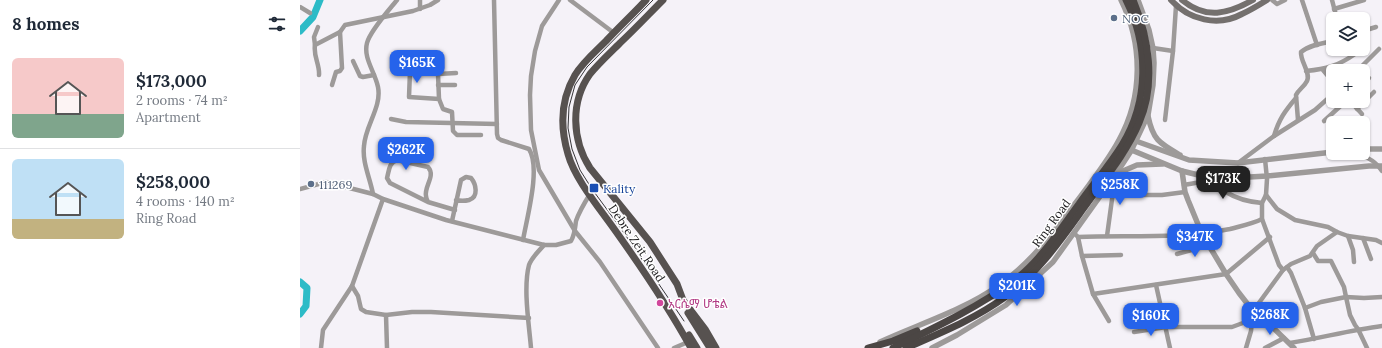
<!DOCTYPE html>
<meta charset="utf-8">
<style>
:root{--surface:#fff;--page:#f2f2f3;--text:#1f2937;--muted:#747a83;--line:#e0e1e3;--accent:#2563eb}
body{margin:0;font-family:Lora,"Noto Sans Ethiopic",serif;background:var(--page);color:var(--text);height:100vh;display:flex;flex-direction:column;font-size:15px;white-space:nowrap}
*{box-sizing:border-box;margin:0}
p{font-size:13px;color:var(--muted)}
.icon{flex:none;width:22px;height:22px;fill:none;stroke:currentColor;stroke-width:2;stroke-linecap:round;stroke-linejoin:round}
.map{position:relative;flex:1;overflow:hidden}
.sheet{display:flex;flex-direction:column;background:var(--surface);width:300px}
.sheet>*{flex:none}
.buttons{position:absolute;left:1026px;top:12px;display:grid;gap:8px}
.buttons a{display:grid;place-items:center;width:44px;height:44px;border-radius:6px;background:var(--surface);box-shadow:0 1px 3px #0004;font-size:20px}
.price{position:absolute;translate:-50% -34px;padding:0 9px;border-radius:8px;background:var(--accent);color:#fff;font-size:13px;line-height:26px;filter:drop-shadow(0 1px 2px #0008)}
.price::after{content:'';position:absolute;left:50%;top:24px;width:12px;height:9px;margin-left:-6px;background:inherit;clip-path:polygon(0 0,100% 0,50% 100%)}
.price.active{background:#222;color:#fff}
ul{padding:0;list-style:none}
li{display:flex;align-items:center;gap:12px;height:100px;padding:0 12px}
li+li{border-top:1px solid var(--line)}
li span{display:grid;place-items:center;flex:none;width:112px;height:80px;border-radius:6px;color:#555}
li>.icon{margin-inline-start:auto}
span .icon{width:48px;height:48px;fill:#fffc;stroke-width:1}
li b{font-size:17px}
h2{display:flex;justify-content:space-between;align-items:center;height:48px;padding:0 12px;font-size:17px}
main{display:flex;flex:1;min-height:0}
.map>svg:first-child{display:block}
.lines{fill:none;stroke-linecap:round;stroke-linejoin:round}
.river{stroke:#2dbbc7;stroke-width:7}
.minor{stroke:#9d9a99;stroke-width:4.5}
.tertiary{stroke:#9d9a99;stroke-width:5.5}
.secondary{stroke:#74706e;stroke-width:6}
.primary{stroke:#575250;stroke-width:7}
.trunk{stroke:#4b4644;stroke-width:7}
.tram{stroke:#363538;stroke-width:1}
.service-dot{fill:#5c6f8a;stroke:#fff;stroke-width:1.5}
.transit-dot{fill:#1a4fb4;stroke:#fff;stroke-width:1.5}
.hotel-dot{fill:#d1479c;stroke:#fff;stroke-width:1.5}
.labels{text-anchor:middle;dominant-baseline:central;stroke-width:3;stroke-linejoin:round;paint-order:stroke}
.service-label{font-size:12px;fill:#4e5e75;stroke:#fff;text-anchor:start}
.transit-label{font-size:12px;fill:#164399;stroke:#fff;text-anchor:start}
.street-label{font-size:12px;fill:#1b1a1c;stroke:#fff}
.hotel-label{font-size:12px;fill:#b23c85;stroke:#fff;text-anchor:start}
</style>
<main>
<section class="sheet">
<h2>8 homes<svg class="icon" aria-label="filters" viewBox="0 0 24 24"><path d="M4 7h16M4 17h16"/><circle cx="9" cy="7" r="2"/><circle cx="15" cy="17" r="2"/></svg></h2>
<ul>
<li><span style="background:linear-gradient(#f6c9c9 70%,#7fa58c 0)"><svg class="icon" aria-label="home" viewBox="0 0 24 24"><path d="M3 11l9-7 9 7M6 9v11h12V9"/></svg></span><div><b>$173,000</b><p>2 rooms · 74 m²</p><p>Apartment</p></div></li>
<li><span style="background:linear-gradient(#bfe0f5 75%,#c2b280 0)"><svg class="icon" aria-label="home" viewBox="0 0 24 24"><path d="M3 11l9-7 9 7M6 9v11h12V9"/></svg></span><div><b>$258,000</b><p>4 rooms · 140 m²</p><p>Ring Road</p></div></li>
</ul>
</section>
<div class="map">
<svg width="1082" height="348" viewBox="0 0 1082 348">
<rect width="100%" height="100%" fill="#f5f2f8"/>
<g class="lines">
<!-- river -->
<g class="river">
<path d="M0,31l13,-14 7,-17"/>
<path d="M0,282l7,6 -1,18 -6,8"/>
</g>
<!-- minor -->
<g class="minor">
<path d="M120,0v9"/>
<path d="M194,0l3,134 1,4 3,2 28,9c12,19 -2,68 -6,91"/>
<path d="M259,0l-17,26 -7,25 -4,25 -1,19 1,35 8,40 36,61 25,31 58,86"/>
<path d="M270,0l44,33"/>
<path d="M972,0l5,4 8,-4"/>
<path d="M1002,0l15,45"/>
<path d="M1032,0l5,19"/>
<path d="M0,7l10,6"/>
<path d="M1034,9l30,-9"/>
<path d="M1063,31l13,-4"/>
<path d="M15,45l-1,-8 4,-10"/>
<path d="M853,48l20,3"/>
<path d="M53,61l7,15 3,1 11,-2"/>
<path d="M1023,70l10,12"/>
<path d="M1006,71c20,-2 32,-5 49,-17"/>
<path d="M1057,71l22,-22"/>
<path d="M156,73l-18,1 -28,-3 -1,26 30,2 4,10 9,3 1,19 4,4h24"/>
<path d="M138,74l1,25"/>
<path d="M19,75c1,-10 -6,-19 -4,-30l25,-13 5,-7 68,-14 17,-6 8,-5"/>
<path d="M32,85l4,-13 4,-1 2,-3 -2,-36"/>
<path d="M138,85h17"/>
<path d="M1063,85l6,-7"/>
<path d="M1050,101l12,13"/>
<path d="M1057,109l17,-17"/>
<path d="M91,119l15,3 91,2"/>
<path d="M865,120l8,-69 3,-45"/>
<path d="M998,120l-2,-25c3,-6 8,-8 11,-14 4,-8 -7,-20 -6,-29 8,-7 22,-9 32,-11"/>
<path d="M1024,121l22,-20"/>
<path d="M974,136c5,-17 11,-25 22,-38"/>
<path d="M1051,153c14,3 23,6 31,18"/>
<path d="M965,159l2,20 -1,16 -4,8v16l17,46 4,5"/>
<path d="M938,163l36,-27 41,-26 18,-16"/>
<path d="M884,185c10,-2 22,-5 32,-1 3,2 6,6 10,8 11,7 24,10 36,11"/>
<path d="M0,189l26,-7 47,12 10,5 63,21 98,25h12l15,-4c4,-7 4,-13 5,-20 3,-9 9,-19 14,-27"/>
<path d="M73,194c-3,-16 -11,-32 -9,-48 1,-20 18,-39 14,-59 -3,-15 -15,-29 -11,-44 3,-12 22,-33 30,-43"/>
<path d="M813,195h49l23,-3"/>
<path d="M966,195l11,14 18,11 33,7 9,5 11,4 28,4 6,3"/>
<path d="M128,202c-1,-2 -2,-4 -2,-6 -2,-10 10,-20 2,-29l-31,-7c-8,2 -8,11 -10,18l3,5 38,19 27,8"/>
<path d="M152,221l9,-41 5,-3 5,1c5,6 8,19 -2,22 -4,1 -9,1 -13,0"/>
<path d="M774,233l4,4 4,19 11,38 133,-20 44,-37"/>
<path d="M807,236l6,-44 -1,-4 -4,-3"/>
<path d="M1048,236l5,14 1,12"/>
<path d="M778,237c51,-2 102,2 152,-8 11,-3 22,-5 32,-10"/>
<path d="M1063,238l8,21"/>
<path d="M877,254l33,-9"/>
<path d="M782,256l39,-1"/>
<path d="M987,267l4,6 14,35 9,31"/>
<path d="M856,285l14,63"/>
<path d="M52,286l6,10 3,13 5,3 20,3 26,-3h19l98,6"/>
<path d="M793,294l16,27"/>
<path d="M1005,308l16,-6 25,-5 -2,-10 -13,-26h-13l-5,-8"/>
<path d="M86,315l1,33"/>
<path d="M834,332l32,-5h66l19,-7"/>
<path d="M990,343c31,-5 61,-13 92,-17"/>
<path d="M21,348l2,-18 29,-44 31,-87"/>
<path d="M231,348c-2,-24 -8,-60 -2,-83 3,-8 10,-14 15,-20"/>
<path d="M374,348l14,-6"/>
<path d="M946,348l5,-17 2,-20 30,-41 8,-6 19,-8 7,-10 20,-14"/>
<path d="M965,348l19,-10"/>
<path d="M1067,348l-9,-19 -3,-4 -5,-10 -4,-18 18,1 18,-1"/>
</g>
<!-- tertiary -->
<g class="tertiary">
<path d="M848,116c5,24 11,27 32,39"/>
<path d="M833,140l56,20 49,3 95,-11"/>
<path d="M829,149l53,22 33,8 52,-3 102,-10h13"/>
<path d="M1063,149h19"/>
<path d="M882,171l3,21 3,8 14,34 24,40 13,19 14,18 8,5 33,32"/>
<path d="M816,174l21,-9 25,-1"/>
<path d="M580,342c39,-18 82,-31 118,-56 33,-23 52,-50 76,-81 15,-20 34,-44 45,-65 24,-43 24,-96 2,-140"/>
<path d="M632,348l25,-13 49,-30 47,-43 63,-88 15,-23 17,-36 5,-30 1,-22 -1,-15 -4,-18 -11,-30"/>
</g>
<!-- secondary -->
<g class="secondary">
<path d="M871,0c18,20 47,27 71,14 9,-4 17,-9 25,-14"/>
<path d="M882,0c24,20 46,14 71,0"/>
</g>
<!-- primary -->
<g class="primary">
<path d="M346,0c-13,14 -27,27 -40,41 -11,11 -23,21 -31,34 -14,24 -15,52 -7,79 7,26 34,57 49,79 27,38 52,75 74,115"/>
<path d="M363,0c-14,14 -28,29 -43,43 -10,10 -21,20 -30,31 -20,28 -18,66 0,94l60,74 27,42 6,16 22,29 11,19"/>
<path d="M388,313l22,35"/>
<path d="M389,335l8,13"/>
</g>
<!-- trunk -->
<g class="trunk">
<path d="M568,348l25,-7 24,-10"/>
<path d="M593,348c41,-20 84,-40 122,-68 26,-20 44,-49 64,-76 14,-20 30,-38 43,-59 27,-44 27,-99 4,-145"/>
<path d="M606,348c34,-15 69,-29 99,-51 33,-24 55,-56 78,-88 19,-27 43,-55 56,-86 17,-39 10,-85 -6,-123"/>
</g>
<!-- tram -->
<path class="tram" d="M353,0l-66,67 -12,18 -6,22 -1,21 4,21 8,21 12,19 30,41 62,91"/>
</g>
<!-- markers -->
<g class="service-dot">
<circle cx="814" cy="18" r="4"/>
<circle cx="11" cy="184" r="4"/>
</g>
<rect class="transit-dot" x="289" y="183" width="10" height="10" rx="2"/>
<circle class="hotel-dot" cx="360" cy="303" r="4"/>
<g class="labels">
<!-- service labels -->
<g class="service-label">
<text x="822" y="18">NOC</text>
<text x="19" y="184">111269</text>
</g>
<!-- transit labels -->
<g class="transit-label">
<text x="303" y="188">Kality</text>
</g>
<!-- street labels -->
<g class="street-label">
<text transform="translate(751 223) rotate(-54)">Ring Road</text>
<text transform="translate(337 243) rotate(56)">Debre Zeit Road</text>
</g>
<!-- hotel labels -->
<g class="hotel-label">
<text x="368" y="303">አርሴማ ሆቴል</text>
</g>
</g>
</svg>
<div class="buttons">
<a><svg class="icon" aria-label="layers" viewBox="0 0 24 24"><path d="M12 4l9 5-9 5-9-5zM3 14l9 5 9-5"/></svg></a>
<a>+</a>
<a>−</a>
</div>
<b class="price" style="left:117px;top:84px">$165K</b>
<b class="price" style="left:106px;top:171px">$262K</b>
<b class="price active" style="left:923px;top:200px">$173K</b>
<b class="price" style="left:820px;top:206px">$258K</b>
<b class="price" style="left:895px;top:258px">$347K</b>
<b class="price" style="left:717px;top:307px">$201K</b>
<b class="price" style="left:970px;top:336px">$268K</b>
<b class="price" style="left:851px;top:337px">$160K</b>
</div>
</main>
